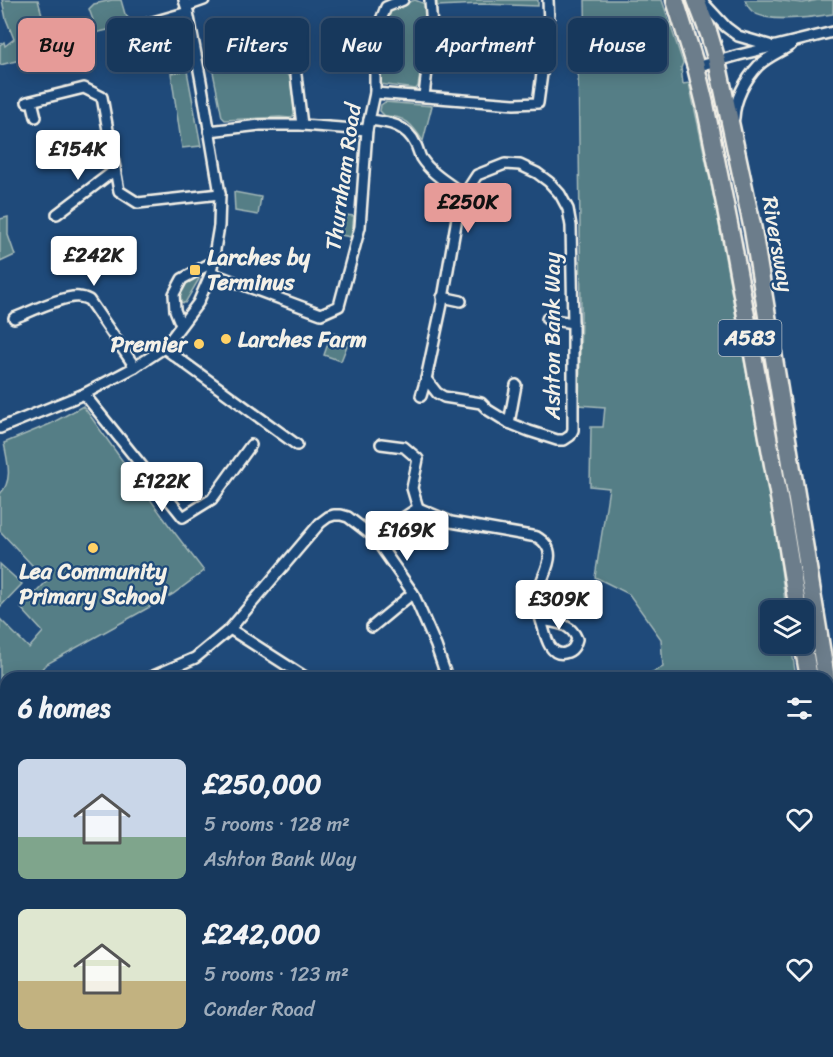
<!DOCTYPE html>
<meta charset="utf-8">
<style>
:root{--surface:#17385c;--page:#244365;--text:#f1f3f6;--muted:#9eacbb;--line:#365272;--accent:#e69b98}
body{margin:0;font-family:Sriracha,sans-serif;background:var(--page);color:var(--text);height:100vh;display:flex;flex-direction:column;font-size:22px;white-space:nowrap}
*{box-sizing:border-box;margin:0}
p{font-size:20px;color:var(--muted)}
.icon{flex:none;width:33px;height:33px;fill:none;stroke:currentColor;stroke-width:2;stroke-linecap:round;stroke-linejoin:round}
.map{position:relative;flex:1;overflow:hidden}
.drawer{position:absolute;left:0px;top:672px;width:834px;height:386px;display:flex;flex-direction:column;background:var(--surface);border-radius:18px 18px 0 0;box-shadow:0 3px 15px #0003,0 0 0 2px var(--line)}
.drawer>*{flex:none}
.banner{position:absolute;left:18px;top:18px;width:798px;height:54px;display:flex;gap:12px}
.fabs{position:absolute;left:760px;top:600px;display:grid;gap:12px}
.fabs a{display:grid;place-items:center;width:54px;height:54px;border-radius:9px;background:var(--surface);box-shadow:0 3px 15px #0003,0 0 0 2px var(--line);font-size:30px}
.price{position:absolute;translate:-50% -51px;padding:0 14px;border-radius:6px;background:#fff;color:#222;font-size:20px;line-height:39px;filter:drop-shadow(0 2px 3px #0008)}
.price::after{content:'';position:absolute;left:50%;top:36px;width:18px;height:14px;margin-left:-9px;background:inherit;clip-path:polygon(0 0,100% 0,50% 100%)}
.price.on{background:var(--accent);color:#111}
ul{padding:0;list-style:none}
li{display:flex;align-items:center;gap:18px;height:150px;padding:0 18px}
li span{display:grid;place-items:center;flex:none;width:168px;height:120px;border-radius:9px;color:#555}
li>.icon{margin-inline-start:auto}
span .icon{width:72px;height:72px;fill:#fffc;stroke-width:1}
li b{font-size:26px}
h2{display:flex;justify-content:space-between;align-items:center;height:72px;padding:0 18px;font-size:26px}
.chip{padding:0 21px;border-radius:9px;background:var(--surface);box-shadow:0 3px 15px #0003,0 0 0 2px var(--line);font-size:21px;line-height:54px}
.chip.on{background:var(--accent);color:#111}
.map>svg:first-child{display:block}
.green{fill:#547e86;stroke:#a4b8b7;stroke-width:1.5}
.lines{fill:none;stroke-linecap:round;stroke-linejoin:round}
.street-casing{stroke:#f4f1e8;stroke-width:14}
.highway-casing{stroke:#f4f1e8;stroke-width:21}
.street{stroke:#1f4a7a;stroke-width:9}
.highway{stroke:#6c7d8b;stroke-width:16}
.poi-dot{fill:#ffd166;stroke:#1f4a7a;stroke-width:2}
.labels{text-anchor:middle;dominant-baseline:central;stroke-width:4.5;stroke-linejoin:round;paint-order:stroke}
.shield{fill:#1f4a7a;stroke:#b4bfc7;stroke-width:1.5}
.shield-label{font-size:21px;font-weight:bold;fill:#f4f1e8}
.street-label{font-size:22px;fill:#f4f1e8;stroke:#1f4a7a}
.poi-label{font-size:22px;font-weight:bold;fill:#f4f1e8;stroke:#1f4a7a;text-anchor:start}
</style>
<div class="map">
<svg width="833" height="1057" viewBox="0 0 833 1057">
<rect width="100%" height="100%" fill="#1f4a7a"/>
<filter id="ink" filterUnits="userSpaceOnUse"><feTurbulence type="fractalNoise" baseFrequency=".0167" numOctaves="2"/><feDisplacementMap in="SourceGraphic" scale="12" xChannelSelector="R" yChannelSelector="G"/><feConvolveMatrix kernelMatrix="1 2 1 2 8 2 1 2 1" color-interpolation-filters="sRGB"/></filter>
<g filter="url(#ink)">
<!-- green -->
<g class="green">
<path d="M2,0h36l14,52 -52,13v-20l4,-3 1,4 9,-7 -8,-20z"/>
<path d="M112,0h9l4,14 8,10 -68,16v-1l13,-6 -1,-5 3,-2 1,4 10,-2 -1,-6 3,-2 -4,-11 5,-5z"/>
<path d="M415,0l10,4v42l-7,40 -2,3 -36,-5c-1,-29 -3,-50 10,-76z"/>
<path d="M437,0h101v6l-56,-2 -45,2z"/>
<path d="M585,0h77l21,63 -2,5 2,16 6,-1 26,120 63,341 8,66h-15v34h20l5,34h-156l23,-11 -2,-28 -32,-45 -34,-17 14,-89 -19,-2 1,-59h12l2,-20 -26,-2 2,-91 -3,-258 8,-1z"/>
<path d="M745,0h28l30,3 15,-3h15v14c-19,3 -64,10 -80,-2 -4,-3 -6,-7 -8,-12z"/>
<path d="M358,26l15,1 -2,30 -15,-1z"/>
<path d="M280,56l-2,10 12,11 5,38 -5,3 -10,-1 -55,3 -3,-3 -10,-50z"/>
<path d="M187,71l14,75 -19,2 -11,-75z"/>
<path d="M385,102l47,4 -9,35c-11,-17 -18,-25 -38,-25l-5,-5 1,-6z"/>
<path d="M234,192l27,5 -3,18 -23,-4z"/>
<path d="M336,214l18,2 -3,21 -21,-4z"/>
<path d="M8,217v18l7,20 -15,7v-43z"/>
<path d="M197,277l2,2 -14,24 -5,-1 -2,-10 7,-10z"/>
<path d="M332,332l18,6 -9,23 -17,-6z"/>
<path d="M83,406l85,118 36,47 -31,23 -128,71 -11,13h-28v10l-6,2v-71l29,29 14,-16 -22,-24 26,-27 -47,-50v-37c14,-14 7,-34 4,-51l46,-19z"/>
<path d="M0,564l22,20 -22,23z"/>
<path d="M828,865l5,25v167h-98l1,-5h92z"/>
</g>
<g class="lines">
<!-- street casing -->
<g class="street-casing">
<g id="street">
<path d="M701,0l25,27 12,9 31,9"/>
<path d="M187,6l17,-6"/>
<path d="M146,24l42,-12"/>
<path d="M290,57l6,18 6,50"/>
<path d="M696,67l43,-12 94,-23"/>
<path d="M375,93l139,11 24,-1 11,-81 -1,-22"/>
<path d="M424,96l8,-68 -2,-28"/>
<path d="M32,101l4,16"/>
<path d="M27,102l57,-14 18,9 17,94 19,12 82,-9"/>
<path d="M734,118c1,-19 11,-38 24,-52 9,-9 22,-14 33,-21"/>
<path d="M369,120c20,2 38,5 47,25 2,4 3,9 5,13 11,17 28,25 43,37l13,-20 28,-11 15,1 17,8 12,9 11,12 8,15 3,17 2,97v107l-3,6 -6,4h-7l-28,-9 -20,-8 -21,-13 -7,-7 -37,-6 -7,-4 -11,-14 16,-75 16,-92 6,-17"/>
<path d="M209,131l51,-6h42l65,5"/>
<path d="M57,214l58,-44"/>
<path d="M211,273l110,41 18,-8 21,-79 7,-97 8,-37v-34l4,-34 7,-18 17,-7"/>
<path d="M442,297l19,4"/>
<path d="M14,318c16,-6 50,-23 65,-21 4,0 6,1 10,3l46,67"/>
<path d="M547,319l26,4"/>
<path d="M181,325l-6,-15 -1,-16 8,-15 31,-17"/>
<path d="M164,348l133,97"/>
<path d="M84,394l99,123 29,-18 39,-54"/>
<path d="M421,396l5,-17"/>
<path d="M509,423l7,-38"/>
<path d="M0,428l84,-34 51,-27 29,-19 34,-45 13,-30 8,-47 1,-32 -19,-113 -13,-69 -4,-12"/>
<path d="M418,508l33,14 86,15c27,16 2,39 0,60 -1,8 2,16 4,23 15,3 30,3 36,19 -2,7 -4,12 -12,14 -17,4 -20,-21 -24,-33"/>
<path d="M374,537l44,-29 -6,-20 6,-29 -14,-12 -23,-3"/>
<path d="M372,627l41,-34"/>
<path d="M230,629l75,48"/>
<path d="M149,678l46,-20 35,-29 90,-106 8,-6 6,-2h7l7,2 26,20 39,56 23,53 11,32"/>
<path d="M0,742l6,-2"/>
<path d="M0,951l6,-3"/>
<path d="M218,1052l3,5"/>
<path d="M549,1052l8,5"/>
<path d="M253,1057l12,-5"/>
<path d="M584,1057l6,-5"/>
<path d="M716,1057l1,-5"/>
</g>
</g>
<!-- highway casing -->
<g class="highway-casing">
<g id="highway">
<path d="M675,0l21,67 9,37 27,135 52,286 14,85"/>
<path d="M696,0l13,34 8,27 36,169 73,448"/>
<path d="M803,644l6,34"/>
<path d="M828,693l5,31"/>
<path d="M828,791l5,29"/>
<path d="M0,881l6,12"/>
<path d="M64,1052l2,5"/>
</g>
</g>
<!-- street -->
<use href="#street" class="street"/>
<!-- highway -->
<use href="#highway" class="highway"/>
</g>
</g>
<!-- markers -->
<g class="poi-dot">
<rect x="189" y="264" width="12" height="12" rx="3"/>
<circle cx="226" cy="339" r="6"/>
<circle cx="199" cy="344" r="6"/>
<circle cx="93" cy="548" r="6"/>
</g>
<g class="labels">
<!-- shield labels -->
<rect class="shield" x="718.5" y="320" width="63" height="36" rx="4.5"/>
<g class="shield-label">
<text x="750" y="338">A583</text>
</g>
<!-- street labels -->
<g class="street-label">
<text transform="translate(343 177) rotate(-82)">Thurnham Road</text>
<text transform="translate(778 244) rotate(80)">Riversway</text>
<text transform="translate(552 336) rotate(-90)">Ashton Bank Way</text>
</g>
<!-- poi labels -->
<g class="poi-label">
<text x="207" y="257">Larches by<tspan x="207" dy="25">Terminus</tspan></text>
<text x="238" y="339">Larches Farm</text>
<text x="187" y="344" text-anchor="end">Premier</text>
<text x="93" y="571" text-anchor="middle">Lea Community<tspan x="93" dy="25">Primary School</tspan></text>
</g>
</g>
</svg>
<div class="fabs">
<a><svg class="icon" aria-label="layers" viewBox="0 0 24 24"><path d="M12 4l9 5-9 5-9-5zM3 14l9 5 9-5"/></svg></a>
</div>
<b class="price" style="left:78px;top:181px">£154K</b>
<b class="price on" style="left:468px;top:234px">£250K</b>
<b class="price" style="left:94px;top:287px">£242K</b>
<b class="price" style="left:162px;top:513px">£122K</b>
<b class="price" style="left:407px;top:562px">£169K</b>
<b class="price" style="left:559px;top:631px">£309K</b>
<div class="banner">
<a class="chip on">Buy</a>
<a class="chip">Rent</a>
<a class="chip">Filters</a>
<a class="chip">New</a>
<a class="chip">Apartment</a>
<a class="chip">House</a>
</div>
<section class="drawer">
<h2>6 homes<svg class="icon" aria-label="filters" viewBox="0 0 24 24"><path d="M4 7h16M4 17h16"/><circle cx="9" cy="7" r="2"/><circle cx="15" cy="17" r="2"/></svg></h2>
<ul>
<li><span style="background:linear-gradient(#c9d6e8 65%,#7fa58c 0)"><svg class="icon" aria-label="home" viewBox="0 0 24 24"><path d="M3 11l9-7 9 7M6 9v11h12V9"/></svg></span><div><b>£250,000</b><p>5 rooms · 128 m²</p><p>Ashton Bank Way</p></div><svg class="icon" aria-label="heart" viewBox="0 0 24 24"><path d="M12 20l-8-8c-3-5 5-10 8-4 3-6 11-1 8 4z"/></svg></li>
<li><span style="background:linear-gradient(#dfe7d0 60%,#c2b280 0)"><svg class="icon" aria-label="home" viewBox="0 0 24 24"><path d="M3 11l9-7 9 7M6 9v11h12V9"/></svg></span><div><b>£242,000</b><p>5 rooms · 123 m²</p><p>Conder Road</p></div><svg class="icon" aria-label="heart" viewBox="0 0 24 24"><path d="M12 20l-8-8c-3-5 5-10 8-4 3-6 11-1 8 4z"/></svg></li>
</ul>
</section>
</div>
